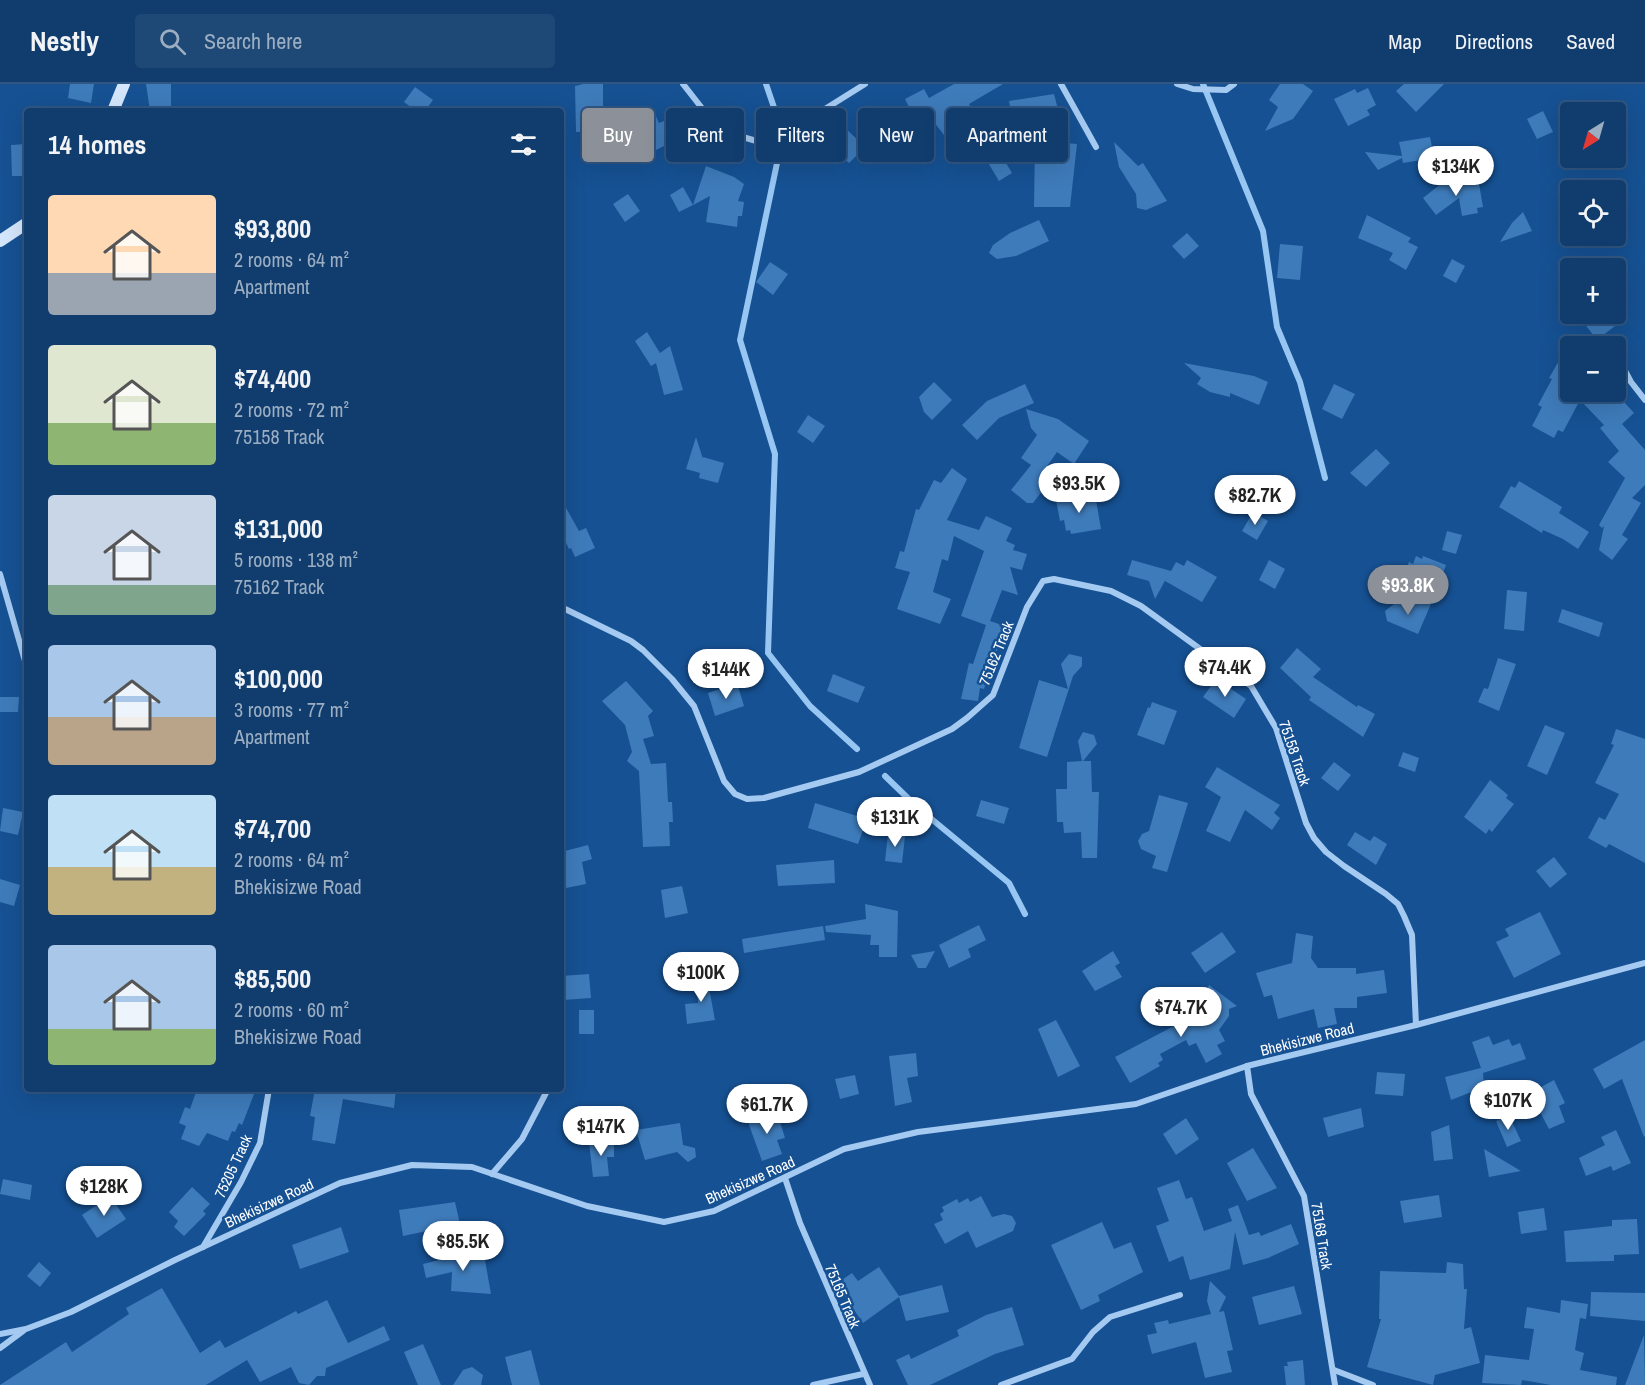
<!DOCTYPE html>
<meta charset="utf-8">
<style>
:root{--surface:#103d6e;--page:#1e4876;--text:#f1f3f6;--muted:#9caec2;--line:#305681;--accent:#8c9099}
body{margin:0;font-family:"Archivo Narrow",sans-serif;background:var(--page);color:var(--text);height:100vh;display:flex;flex-direction:column;font-size:22px;white-space:nowrap}
*{box-sizing:border-box;margin:0}
p{font-size:20px;color:var(--muted)}
.icon{flex:none;width:33px;height:33px;fill:none;stroke:currentColor;stroke-width:2;stroke-linecap:round;stroke-linejoin:round}
.map{position:relative;flex:1;overflow:hidden}
.side{position:absolute;left:24px;top:24px;width:540px;height:984px;display:flex;flex-direction:column;background:var(--surface);border-radius:6px;box-shadow:0 6px 24px #0002,0 0 0 2px var(--line)}
.side>*{flex:none}
.guide{position:absolute;left:582px;top:24px;width:570px;height:54px;display:flex;gap:12px}
.needle{width:39px;rotate:217deg}
.tools{position:absolute;left:1560px;top:18px;display:grid;gap:12px}
.tools a{display:grid;place-items:center;width:66px;height:66px;border-radius:6px;background:var(--surface);box-shadow:0 6px 24px #0002,0 0 0 2px var(--line);font-size:30px}
.price{position:absolute;translate:-50% -51px;padding:0 14px;border-radius:21px;background:#fff;color:#222;font-size:20px;line-height:39px;filter:drop-shadow(0 2px 3px #0008)}
.price::after{content:'';position:absolute;left:50%;top:36px;width:18px;height:14px;margin-left:-9px;background:inherit;clip-path:polygon(0 0,100% 0,50% 100%)}
.price.active{background:var(--accent);color:#fff}
ul{padding:0;list-style:none}
li{display:flex;align-items:center;gap:18px;height:150px;padding:0 24px}
li span{display:grid;place-items:center;flex:none;width:168px;height:120px;border-radius:6px;color:#555}
li>.icon{margin-inline-start:auto}
span .icon{width:72px;height:72px;fill:#fffc;stroke-width:1}
li b{font-size:26px}
h2{display:flex;justify-content:space-between;align-items:center;height:72px;padding:0 24px;font-size:26px}
.chip{padding:0 21px;border-radius:6px;background:var(--surface);box-shadow:0 6px 24px #0002,0 0 0 2px var(--line);font-size:21px;line-height:54px}
.chip.active{background:var(--accent);color:#fff}
header{display:flex;align-items:center;gap:36px;box-sizing:border-box;height:84px;padding:0 30px;background:var(--surface);border-bottom:2px solid var(--line)}
header strong{font-size:28px}
nav{display:flex;gap:33px;margin-inline-start:auto;font-size:21px}
.search{width:420px;height:54px;background:var(--page);display:flex;align-items:center;gap:15px;box-sizing:border-box;padding:0 21px;border-radius:6px;color:var(--muted);font-size:22px}
.map>svg:first-child{display:block}
.lines{fill:none;stroke-linecap:round;stroke-linejoin:round}
.stream{stroke:#97c6f3;stroke-width:6}
.building{fill:#3e7bba}
.street{stroke:#a5caf1;stroke-width:6}
.secondary{stroke:#d3e6fb;stroke-width:12}
.labels{text-anchor:middle;dominant-baseline:central;stroke-width:5;stroke-linejoin:round;paint-order:stroke}
.street-label{font-size:15px;fill:#fff;stroke:#165193}
</style>
<header>
<strong>Nestly</strong>
<div class="search"><svg class="icon" aria-label="search" viewBox="0 0 24 24"><circle cx="10" cy="10" r="6"/><path d="M15 15l6 6"/></svg>Search here</div>
<nav><a>Map</a><a>Directions</a><a>Saved</a></nav>
</header>
<div class="map">
<svg width="1645" height="1301" viewBox="0 0 1645 1301">
<rect width="100%" height="100%" fill="#165193"/>
<g class="lines">
<!-- stream -->
<g class="stream">
<path d="M766,0l14,41"/>
<path d="M1203,0l60,147 14,96 23,55 25,96"/>
<path d="M781,60l-41,196 35,114 -7,199 42,53 47,43"/>
<path d="M885,692l32,31 92,76 16,31"/>
</g>
</g>
<!-- building -->
<g class="building">
<path d="M70,0h24l-3,19 -23,-5z"/>
<path d="M146,0h25v27h-21z"/>
<path d="M583,0h20v47l-27,1 -1,-46z"/>
<path d="M954,0h49l-34,20 25,40 -22,-9 -5,-11 -20,15 -13,-17 -25,14 -9,-17 12,-6 -7,-14 19,-10 5,9z"/>
<path d="M1280,0h23l10,7 -20,28 -28,12 13,-24 -9,-7z"/>
<path d="M1404,0h40l-28,28 -20,-21z"/>
<path d="M415,3l18,13 -8,11h-9l-12,-9z"/>
<path d="M1368,4l8,17 -9,5 3,5 -22,11 -14,-27 21,-10 2,4z"/>
<path d="M1054,10l6,23 -24,6 1,-3 -24,4 -4,-23z"/>
<path d="M1543,27l10,21 -16,7 -10,-20z"/>
<path d="M655,30l4,9 5,-2 10,20 -18,9 -14,-29z"/>
<path d="M839,38l26,25 -16,16 -25,-25z"/>
<path d="M1430,53l3,15 -12,8 -18,3 -1,-5 -24,12 -13,-18 37,4 -3,-14z"/>
<path d="M1035,56l42,4 -7,63h-36z"/>
<path d="M1114,58l24,24 5,-3 24,38 -21,9 -9,-2 -1,-14 -17,-27z"/>
<path d="M27,60v32h-15l-1,-31z"/>
<path d="M1000,69l12,20 -13,8 -12,-20z"/>
<path d="M706,82l28,11 10,7 -6,17 6,1 -2,14h-4l-1,11 -31,-5 4,-26 -17,9z"/>
<path d="M1486,94l-7,6 4,23 -6,1 1,5 -16,3 -3,-18 -23,17 -13,-17 24,-19 4,5z"/>
<path d="M683,103l10,18 -14,7 -9,-17z"/>
<path d="M628,110l12,17 -15,11 -12,-18z"/>
<path d="M1523,128l9,19 -32,11 12,-19z"/>
<path d="M1367,131l44,23 -3,4 10,5 -12,23 -17,-10 4,-7 -35,-15z"/>
<path d="M1039,136l10,21 -33,15 -19,3 -8,-6 4,-8 17,-12z"/>
<path d="M1187,149l12,13 -15,13 -12,-13z"/>
<path d="M1280,160l23,2 -3,34 -23,-2z"/>
<path d="M1452,175l13,7 -9,17 -13,-7z"/>
<path d="M770,178l18,12 -15,21 -17,-13z"/>
<path d="M1577,230h37l6,8 -23,18z"/>
<path d="M647,248l13,21 10,-7 13,44 -19,5 -8,-32 -5,3 -16,-25z"/>
<path d="M1570,258v50h45l19,21 -12,11 23,26v35l-13,13 9,5 -19,32 6,4 -16,21 -13,-10 5,-24 -2,2 -3,-3 26,-47 -17,-16 11,-11 -19,-23 4,-3 -24,-25 -17,32 -5,-2 -4,8 -22,-12 10,-19 -4,-2 14,-26 -3,-1z"/>
<path d="M1184,279l70,13 14,6 -9,23 -29,-12v4l-20,-5 -13,-8 4,-6z"/>
<path d="M934,298l18,18 -20,20 -8,-8 -5,-15z"/>
<path d="M1025,300l9,19 -35,15 -22,22 -15,-15 25,-24z"/>
<path d="M1334,300l21,10 -13,25 -20,-10z"/>
<path d="M1026,325l32,10 31,22 -15,23 -17,-12 -16,23 8,7 -16,21h-6l-16,-13 20,-25 -10,-7 16,-23 -6,-7z"/>
<path d="M808,331l17,11 -12,17 -16,-11z"/>
<path d="M696,353l7,22v-2l21,6 -6,20 -19,-5 1,-5 -14,-4z"/>
<path d="M1376,365l14,14 -24,24 -16,-14z"/>
<path d="M952,384l15,11 -20,41 32,10 7,-14 26,12 -6,13 9,4 -2,5 14,4 -5,16 -12,-3 8,28 -16,-5 -12,31 15,5 -21,63 -4,-1 -2,13 -17,-2 8,-36 4,1 13,-39 -25,-9 23,-65 -30,-15 -6,25 -6,-2 -9,33 18,7 -11,25 -43,-15 13,-37 -15,-4 5,-17 4,1 12,-43 3,1 15,-30 7,3z"/>
<path d="M1519,397l43,26 -3,6 30,19 -11,17 -15,-10 -20,-9 -1,3 -43,-26 12,-21 4,2z"/>
<path d="M1095,410l6,35 -30,5 -1,-4 -4,1 -2,-11 -4,1 -4,-21z"/>
<path d="M561,415l18,32 7,-3 9,20 -20,9 -4,-9 -2,1 -8,-17z"/>
<path d="M1253,428l15,9 -11,19 -15,-9z"/>
<path d="M1447,447l15,4 -6,19 -14,-4z"/>
<path d="M1416,472l6,3 1,-3 23,9 -9,25 -34,-13 6,-15 4,2z"/>
<path d="M1132,476l39,11 5,-9 8,4 3,-6 30,17 -15,25 -37,-21 2,-4 -12,22 -6,-18 -22,-6z"/>
<path d="M1269,476l16,9 -10,20 -16,-9z"/>
<path d="M1507,506l20,2 -3,39 -20,-2z"/>
<path d="M1394,520h37l-13,30 -31,-13 -2,-10z"/>
<path d="M1562,525l41,14 -4,14 -41,-15z"/>
<path d="M1297,564l24,21 -8,8 44,30 1,-2 17,9 -12,23 -54,-37 2,-3 -31,-29z"/>
<path d="M1069,570l13,3v9l-9,10 -26,81 -28,-9 20,-68 29,9 -7,-25z"/>
<path d="M1498,574l18,6 -17,47 -21,-9 6,-14 4,1z"/>
<path d="M833,590l32,13 -7,16 -31,-12z"/>
<path d="M1216,595l30,20 -12,19 -31,-21z"/>
<path d="M626,597l27,30 -5,5 6,20 -11,3 8,25 15,-1 2,39h4l1,20h-4l1,24 -27,1 -4,-76 -12,-10 5,-9 -7,-27 -23,-24z"/>
<path d="M737,599l7,23 -29,10 -7,-23z"/>
<path d="M0,613h19l-1,15h-18z"/>
<path d="M1152,618l25,9 -13,34 -27,-10 11,-28 2,1z"/>
<path d="M1545,641l20,8 -18,42 -20,-9z"/>
<path d="M1616,645l29,10v124l-36,-19 -3,4 -18,-10 11,-21 6,3 14,-26 -24,-11 19,-38 -3,-1z"/>
<path d="M1083,648l11,3 3,9 -14,17h8l1,31h7l-2,66h-15l-1,-26 -17,1 -1,-11h-6l-1,-33h11v-27l15,-1 -4,-20z"/>
<path d="M1403,668l16,6 -4,14 -17,-6z"/>
<path d="M1334,678l17,13 -13,16 -17,-13z"/>
<path d="M1217,683l63,38 -6,8 6,5 -8,12 -27,-20 -15,32 -24,-11 15,-34 -16,-10z"/>
<path d="M1490,696l18,15 -2,3 8,6 -22,28 -3,-3 -3,5 -22,-17z"/>
<path d="M1159,711l29,8 -21,69 -15,-4 4,-12 -15,-7 -3,-8 4,-7 7,-3z"/>
<path d="M981,716l28,8 -5,16 -28,-8z"/>
<path d="M815,719l52,16 -9,25 -50,-16z"/>
<path d="M3,724l20,4 -5,23 -18,-4z"/>
<path d="M1355,748l15,9 4,-5 13,8 -11,21 -29,-20z"/>
<path d="M888,750l17,2 -3,27 -17,-2z"/>
<path d="M588,761l4,14 -10,3 4,22 -25,5v-37z"/>
<path d="M1554,773l13,17 -17,14 -14,-17z"/>
<path d="M834,776l1,23 -57,3 -2,-21z"/>
<path d="M0,795l20,6 -6,21 -14,-4z"/>
<path d="M682,802l6,27 -23,5 -4,-28z"/>
<path d="M865,820l33,7 -1,46h-18v-12h-9l1,-10 -45,-3 -1,-6 41,-7z"/>
<path d="M1540,828l21,42 -47,24 -18,-36 13,-6 -4,-7z"/>
<path d="M979,841l7,15 -18,9 3,8 -22,11 -10,-23z"/>
<path d="M823,842l2,14 -81,13 -2,-14z"/>
<path d="M1222,848l14,20 -31,21 -14,-20z"/>
<path d="M1296,849l17,3 -2,22 7,10h38v6l28,-4 3,23 -30,4v11h-23l3,16 -19,4 -4,-19 -36,10 -6,-24 -8,2 -8,-24 36,-10z"/>
<path d="M935,867l-9,17h-8l-7,-13z"/>
<path d="M1113,867l7,12 -5,3 7,11 -27,14 -13,-20z"/>
<path d="M706,888l9,48 -28,4 -2,-20 13,-1 -2,-30z"/>
<path d="M589,890l2,24 -28,2 -2,-24z"/>
<path d="M1209,901l28,21 -8,3v7l-10,14 6,11 -8,4 5,9 -16,9 -10,-20 -7,3 -3,-6 -26,14 3,6 -5,3 2,3 -30,17 -15,-26 76,-40 -2,-2 18,-9 -4,-7z"/>
<rect x="579" y="926" width="15" height="24"/>
<path d="M1056,936l24,46 -22,11 -20,-48z"/>
<path d="M1489,952l4,9 16,-6 3,7 8,-3 6,16 -43,14 1,14 -33,13 -6,-23 36,-9 -9,-26z"/>
<path d="M1645,956v96l-1,1 -22,-58 -18,10 -11,-20z"/>
<path d="M916,969l2,23 -11,2 5,24 -17,4 -6,-50z"/>
<path d="M1377,988l28,2 -2,22 -28,-2z"/>
<path d="M855,991l4,19 -19,5 -5,-20z"/>
<path d="M1554,996l11,23 -6,3 6,16 -16,7 -19,-36z"/>
<path d="M197,1005h59l-14,36 -3,-2 -4,9 -3,-1 -4,10 -21,-8 -8,13 -18,-7 5,-13 -7,-3 6,-16 5,2z"/>
<path d="M315,1005h81l-2,19 -51,-9 -8,45 -23,-4 3,-23 -5,-1z"/>
<path d="M1361,1024l3,19 -36,10 -5,-19z"/>
<path d="M777,1028l8,26 -8,2 5,14 -20,7 -14,-39z"/>
<path d="M1509,1031l12,26 -14,6 -11,-26z"/>
<path d="M1186,1034l13,21 -23,16 -13,-21z"/>
<path d="M680,1039l3,22 12,3 1,9 -8,5 -11,-10 -32,8 -9,-30z"/>
<path d="M1449,1041l4,34 -19,2 -3,-29z"/>
<path d="M1616,1046l15,33 -18,8 -2,-5 -25,10 -7,-18 26,-13 -4,-8z"/>
<path d="M614,1057v16h-7l2,19 -16,1 -4,-35z"/>
<path d="M1253,1064l24,40 -30,13 -20,-38z"/>
<path d="M1484,1065l37,22 -32,6z"/>
<path d="M3,1095l29,6 -2,15 -30,-6z"/>
<path d="M1179,1096l7,19 6,-2 12,34 28,-10 -4,-12 10,-4 11,30 10,-3 2,4 30,-12 8,20 -31,14 -25,7 -8,-33 -5,37 -40,11 -7,-24 -14,6 -13,-36 13,-5 -12,-33z"/>
<path d="M192,1103l18,17 -7,7 3,3 -22,22 -10,-9 4,-6 -9,-9z"/>
<path d="M1439,1111l3,22 -38,6 -4,-22z"/>
<path d="M110,1112l16,23 -29,19 -15,-23z"/>
<path d="M981,1112l11,21 12,-3 8,2 4,7 -3,8 -37,17 -8,-17 -23,13 -11,-20 9,-4 -3,-6 4,-3 -2,-4 15,-8 2,4 9,-5 2,4z"/>
<path d="M455,1118l5,22 -57,12 -4,-26z"/>
<path d="M1544,1124l3,22 -26,4 -3,-22z"/>
<path d="M1637,1135l2,35 -25,1v6l-48,1 -2,-31 48,-5v-6z"/>
<path d="M1102,1138l12,27 17,-7 12,30 -45,23 2,6 -19,9 -30,-65z"/>
<path d="M341,1143l8,25 -49,17 -8,-24z"/>
<path d="M483,1165l8,45 -40,-3 1,-19 -26,6 -3,-14z"/>
<path d="M39,1178l12,11 -11,14 -13,-11z"/>
<path d="M1447,1178l16,2 1,25h3l-3,40 7,-2 9,36 -45,12 -2,10 -66,-18 14,-48h-2l1,-48 66,2z"/>
<path d="M879,1183l20,29 43,-11 7,27 -43,9 -7,-24 -36,26 -27,-39 16,-11 6,8z"/>
<path d="M1210,1197l16,16 -7,15 5,-1 9,39 -6,1 5,21 -27,6 -9,-36 -44,12 -5,-19 10,-2 -3,-10 14,-3 1,4 42,-10 -4,-13z"/>
<path d="M1294,1202l8,28 -43,11 -7,-28z"/>
<path d="M162,1204l38,65 20,-13 5,8 71,-37 2,3 29,-14 21,43 36,-17 6,14 -64,28 -1,8h-8l-8,9 -10,-2 -8,-16 -31,15 -13,-22 -41,25h-206l66,-43 6,10 57,-38 -3,-6z"/>
<path d="M1591,1208l54,1v28l-55,-5z"/>
<path d="M1561,1216l27,4 -2,15 -6,-1 -5,32 9,3 -4,17 37,7 -1,8h-65l-29,-5 -1,5 -39,-2 3,-28 44,5 5,-31 -10,-1 3,-21 33,6z"/>
<path d="M1012,1223l12,38 -29,9 -65,31h-22l-12,-25 13,-6 2,5 48,-23 -2,-6 29,-15z"/>
<path d="M1644,1251l1,50h-20z"/>
<path d="M423,1260l18,41h-23l-14,-33z"/>
<path d="M531,1266l9,35h-28l-7,-28z"/>
<path d="M1303,1276l2,25h-19l-2,-19h4l-1,-4z"/>
<path d="M472,1283l11,8 -2,10h-28l10,-15z"/>
</g>
<g class="lines">
<!-- street -->
<g class="street">
<path d="M683,0l29,37 13,11 35,10 17,-3 88,-55"/>
<path d="M1061,0l35,63"/>
<path d="M1177,0l16,5 33,1 8,-6"/>
<path d="M1616,270l15,28 14,18"/>
<path d="M0,490l27,94"/>
<path d="M561,523l70,34 12,9 29,29 22,27 30,75 11,13 12,5 17,-1 95,-26 93,-43 15,-11 26,-23 34,-88 16,-26 11,-2 57,12 30,15 110,80 25,42 30,95 8,15 12,14 18,14 42,28 12,10 6,12 8,19 4,90"/>
<path d="M1247,982l4,28 53,102 31,189"/>
<path d="M492,1090l30,-35 26,-50"/>
<path d="M785,1094l15,45 70,162"/>
<path d="M203,1163l38,-65 19,-39 9,-54"/>
<path d="M0,1250l26,-5 45,-17 104,-52 165,-77 72,-18 60,2 115,39 77,16 50,-11 130,-62 74,-17 218,-28 111,-38 169,-41 229,-62"/>
<path d="M0,1264l23,-17"/>
<path d="M1334,1286l39,15"/>
<path d="M813,1301l50,-11"/>
<path d="M1001,1301l71,-26 21,-27 17,-15 70,-22"/>
</g>
<!-- secondary -->
<g class="secondary">
<path d="M113,27l11,-27"/>
<path d="M0,157l27,-18"/>
</g>
</g>
<g class="labels">
<!-- street labels -->
<g class="street-label">
<text transform="translate(996 569) rotate(-68)">75162 Track</text>
<text transform="translate(1295 669) rotate(71)">75158 Track</text>
<text transform="translate(1307 955) rotate(-14)">Bhekisizwe Road</text>
<text transform="translate(233 1082) rotate(-65)">75205 Track</text>
<text transform="translate(750 1096) rotate(-24)">Bhekisizwe Road</text>
<text transform="translate(269 1119) rotate(-25)">Bhekisizwe Road</text>
<text transform="translate(1322 1152) rotate(81)">75168 Track</text>
<text transform="translate(843 1212) rotate(67)">75165 Track</text>
</g>
</g>
</svg>
<div class="tools">
<a><svg class="needle" viewBox="-14 -14 28 28"><path d="M0-13l5 13h-10z" fill="#e53935"/><path d="M0 13l5-13h-10z" fill="#9caec2"/></svg></a>
<a><svg class="icon" aria-label="locate" viewBox="0 0 24 24"><circle cx="12" cy="12" r="6"/><path d="M12 2v4M12 18v4M2 12h4M18 12h4"/></svg></a>
<a>+</a>
<a>−</a>
</div>
<b class="price" style="left:1456px;top:113px">$134K</b>
<b class="price" style="left:1079px;top:430px">$93.5K</b>
<b class="price" style="left:1255px;top:442px">$82.7K</b>
<b class="price active" style="left:1408px;top:532px">$93.8K</b>
<b class="price" style="left:1225px;top:614px">$74.4K</b>
<b class="price" style="left:726px;top:616px">$144K</b>
<b class="price" style="left:895px;top:764px">$131K</b>
<b class="price" style="left:701px;top:919px">$100K</b>
<b class="price" style="left:1181px;top:954px">$74.7K</b>
<b class="price" style="left:1508px;top:1047px">$107K</b>
<b class="price" style="left:767px;top:1051px">$61.7K</b>
<b class="price" style="left:601px;top:1073px">$147K</b>
<b class="price" style="left:104px;top:1133px">$128K</b>
<b class="price" style="left:463px;top:1188px">$85.5K</b>
<div class="guide">
<a class="chip active">Buy</a>
<a class="chip">Rent</a>
<a class="chip">Filters</a>
<a class="chip">New</a>
<a class="chip">Apartment</a>
</div>
<section class="side">
<h2>14 homes<svg class="icon" aria-label="filters" viewBox="0 0 24 24"><path d="M4 7h16M4 17h16"/><circle cx="9" cy="7" r="2"/><circle cx="15" cy="17" r="2"/></svg></h2>
<ul>
<li><span style="background:linear-gradient(#ffd9b3 65%,#9aa5b1 0)"><svg class="icon" aria-label="home" viewBox="0 0 24 24"><path d="M3 11l9-7 9 7M6 9v11h12V9"/></svg></span><div><b>$93,800</b><p>2 rooms · 64 m²</p><p>Apartment</p></div></li>
<li><span style="background:linear-gradient(#dfe7d0 65%,#8fb573 0)"><svg class="icon" aria-label="home" viewBox="0 0 24 24"><path d="M3 11l9-7 9 7M6 9v11h12V9"/></svg></span><div><b>$74,400</b><p>2 rooms · 72 m²</p><p>75158 Track</p></div></li>
<li><span style="background:linear-gradient(#c9d6e8 75%,#7fa58c 0)"><svg class="icon" aria-label="home" viewBox="0 0 24 24"><path d="M3 11l9-7 9 7M6 9v11h12V9"/></svg></span><div><b>$131,000</b><p>5 rooms · 138 m²</p><p>75162 Track</p></div></li>
<li><span style="background:linear-gradient(#a9c7e8 60%,#b9a48a 0)"><svg class="icon" aria-label="home" viewBox="0 0 24 24"><path d="M3 11l9-7 9 7M6 9v11h12V9"/></svg></span><div><b>$100,000</b><p>3 rooms · 77 m²</p><p>Apartment</p></div></li>
<li><span style="background:linear-gradient(#bfe0f5 60%,#c2b280 0)"><svg class="icon" aria-label="home" viewBox="0 0 24 24"><path d="M3 11l9-7 9 7M6 9v11h12V9"/></svg></span><div><b>$74,700</b><p>2 rooms · 64 m²</p><p>Bhekisizwe Road</p></div></li>
<li><span style="background:linear-gradient(#a9c7e8 70%,#8fb573 0)"><svg class="icon" aria-label="home" viewBox="0 0 24 24"><path d="M3 11l9-7 9 7M6 9v11h12V9"/></svg></span><div><b>$85,500</b><p>2 rooms · 60 m²</p><p>Bhekisizwe Road</p></div></li>
</ul>
</section>
</div>
